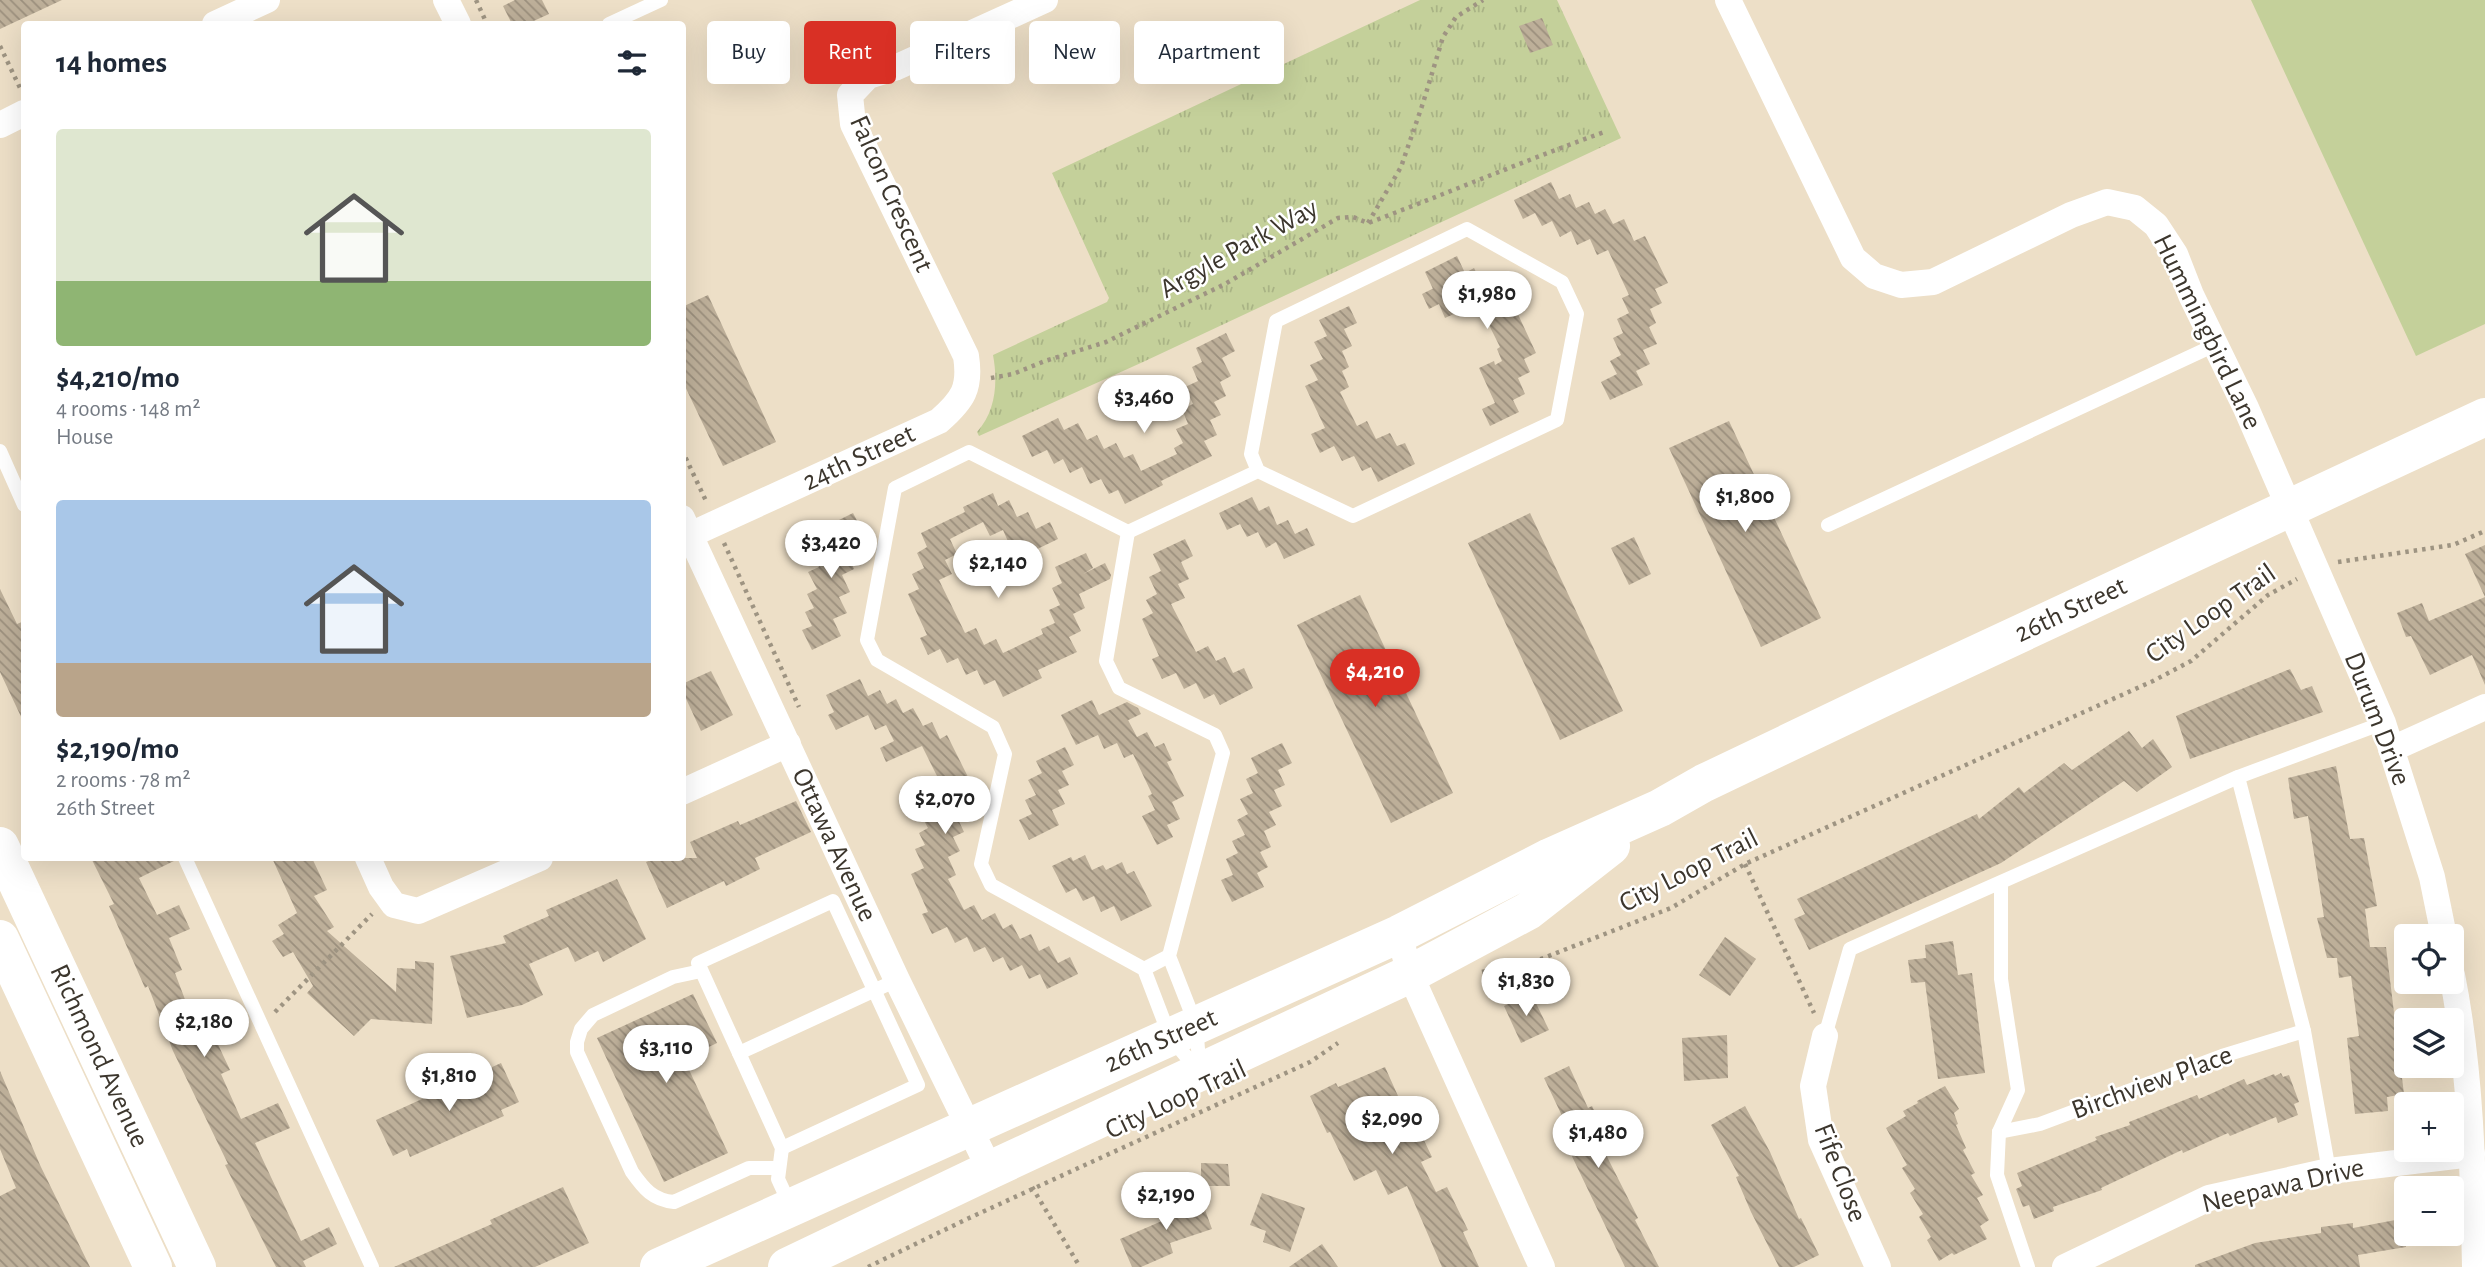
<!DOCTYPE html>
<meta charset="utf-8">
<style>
:root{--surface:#fff;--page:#f2f2f3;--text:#1f2937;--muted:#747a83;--accent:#d93025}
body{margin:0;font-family:"Alegreya Sans",sans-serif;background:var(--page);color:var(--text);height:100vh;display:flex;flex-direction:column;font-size:26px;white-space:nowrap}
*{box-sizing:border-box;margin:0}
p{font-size:23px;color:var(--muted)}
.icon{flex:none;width:38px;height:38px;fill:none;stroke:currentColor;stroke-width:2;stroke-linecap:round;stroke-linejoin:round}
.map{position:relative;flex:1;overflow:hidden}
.drawer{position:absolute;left:21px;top:21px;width:665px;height:840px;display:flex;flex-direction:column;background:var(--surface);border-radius:7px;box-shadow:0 7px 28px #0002}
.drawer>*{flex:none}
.hud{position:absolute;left:707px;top:21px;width:665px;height:63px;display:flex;gap:14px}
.tools{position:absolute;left:2394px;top:924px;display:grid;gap:14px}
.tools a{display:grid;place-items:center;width:70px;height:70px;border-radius:7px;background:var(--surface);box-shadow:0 7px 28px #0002;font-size:35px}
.price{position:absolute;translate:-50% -60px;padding:0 16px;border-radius:24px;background:#fff;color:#222;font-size:23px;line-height:46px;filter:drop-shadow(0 2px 4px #0008)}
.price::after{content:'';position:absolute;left:50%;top:42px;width:21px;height:16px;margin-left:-10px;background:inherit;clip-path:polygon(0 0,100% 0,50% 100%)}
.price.current{background:var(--accent);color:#fff}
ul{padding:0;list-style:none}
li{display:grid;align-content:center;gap:14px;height:371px;padding:0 35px}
li span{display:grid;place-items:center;height:217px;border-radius:7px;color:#555}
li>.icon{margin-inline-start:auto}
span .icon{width:126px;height:126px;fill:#fffc;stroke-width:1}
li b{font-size:30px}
h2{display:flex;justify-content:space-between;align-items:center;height:84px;padding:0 35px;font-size:30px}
.pill{padding:0 24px;border-radius:7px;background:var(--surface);box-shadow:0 7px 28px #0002;font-size:24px;line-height:63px}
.pill.current{background:var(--accent);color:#fff}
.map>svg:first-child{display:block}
.grass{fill:url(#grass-tufts)}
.garden{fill:#c4d09a}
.building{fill:url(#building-back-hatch)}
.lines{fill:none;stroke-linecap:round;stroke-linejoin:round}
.path{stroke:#9e9482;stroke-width:4.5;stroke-dasharray:3.5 5;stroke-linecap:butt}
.lane{stroke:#fff;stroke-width:14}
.street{stroke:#fff;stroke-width:26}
.secondary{stroke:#fff;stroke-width:38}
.labels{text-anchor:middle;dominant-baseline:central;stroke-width:5;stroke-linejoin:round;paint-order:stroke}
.street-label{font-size:28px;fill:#3c362d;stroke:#fff}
</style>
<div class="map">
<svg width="2485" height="1267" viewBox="0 0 2485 1267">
<defs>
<pattern id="grass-tufts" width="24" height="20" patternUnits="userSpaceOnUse" patternTransform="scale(1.75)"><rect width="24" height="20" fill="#c4d09a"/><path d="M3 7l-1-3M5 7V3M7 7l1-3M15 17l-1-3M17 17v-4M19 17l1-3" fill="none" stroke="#a9b385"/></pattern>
<pattern id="building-back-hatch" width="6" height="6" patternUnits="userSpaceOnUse" patternTransform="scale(1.75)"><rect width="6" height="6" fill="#bdaf99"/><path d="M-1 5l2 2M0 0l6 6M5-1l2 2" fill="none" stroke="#9b8f7d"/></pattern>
</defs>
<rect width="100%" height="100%" fill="#eddfc7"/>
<!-- grass -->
<path class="grass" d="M1420,0h137l64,138 -478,224 -164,74 -2,-4c19,-21 21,-50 16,-77l114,-53 2,-4 -57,-125z"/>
<!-- garden -->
<path class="garden" d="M2251,0h234v324l-69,32z"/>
<!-- building -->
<g class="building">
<path d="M0,0h62l-62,29z"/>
<path d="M515,0h27l7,14 -22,10h-15l-9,-18z"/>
<path d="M1542,18l11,27 -23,8 -11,-27z"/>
<path d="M1551,182l8,17 11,-5 6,14 13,-6 6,12 10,-5 8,15 11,-5 10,22 11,-5 23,47 -13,6 7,14 -12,6 6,14 -7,4 8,17 -14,6 7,14 -14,7 7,14 -33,15 -9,-18 16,-8 -7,-13 11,-6 -8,-17 10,-5 -6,-14 12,-6 -7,-15 7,-3 -21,-45 -11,5 -7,-16 -13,6 -6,-14 -11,6 -8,-16 -10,5 -7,-13 -12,6 -9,-19z"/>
<path d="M1457,256l8,17 9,-5 7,14 10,-4 8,17 8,-4 29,62 -12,6 6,13 -12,6 7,16 -12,6 6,12 -29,14 -8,-17 13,-6 -16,-35 15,-7 1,4 7,-4 -5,-12 3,-2 -22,-44 -33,15 -6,-14 -10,5 -7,-15 20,-10 -9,5 -8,-17z"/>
<path d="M708,295l68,147 -53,24 -41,-86v-73z"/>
<path d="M1349,306l8,17 -13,6 8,17 -10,5 7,16 -7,4 7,16 -9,5 17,34 10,-5 9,18 14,-6 7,13 8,-3 10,21 -37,18 -7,-15 -9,4 -8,-15 -12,5 -8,-15 -14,7 -9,-19 14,-6 -20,-42 13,-6 -8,-15 13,-6 -9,-17 13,-6 -8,-16z"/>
<path d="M1226,333l9,18 -13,7 9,18 -11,6 6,14 -12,6 7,13 -11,5 7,15 -13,6 8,15 -51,25 2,4 -38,19 -7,-14 -9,4 -8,-15 -11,5 -8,-17 -12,6 -7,-14 -9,5 -7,-14 -15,7 -10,-21 36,-18 6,12 14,-7 9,17 10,-5 7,14 12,-6 8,15 9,-4 8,17 36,-17 -3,-6 9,-5 -7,-14 12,-5 -6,-15 11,-5 -8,-17 13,-6 -6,-14 10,-5 -6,-14z"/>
<path d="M1729,421l92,197 -60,29 -92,-199z"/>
<path d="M993,493l5,13 11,-6 8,17 11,-5 8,17 14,-7 8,17 -31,15 -6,-14 -11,6 -7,-16 -13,6 -7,-14 -33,17 7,15 -12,6 7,14 -13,6 26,53 11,-5 8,17 12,-6 7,14 40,-19 -2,-5 14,-6 -6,-13 11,-5 -8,-17 10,-5 -7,-16 31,-14 7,15 -10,6 22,-11 6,12 -1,4 -31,15 6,14 -12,6 8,17 -12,6 8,15 -39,18 4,8 -39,19 -8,-17 -11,5 -7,-15 -11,5 -8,-17 -11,5 -7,-14 -12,6 -8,-17 7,-3 -19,-41 11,-5 -7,-15 12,-6 -7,-15 10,-6 -6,-14 44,-21 -2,-5z"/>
<path d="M1252,497l7,14 10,-5 8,19 11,-5 7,14 12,-6 8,17 -31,14 -8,-17 -10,6 -8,-16 -11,5 -7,-13 -13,6 -8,-17z"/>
<path d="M853,513l9,17 -9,4 8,17 -12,6 5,12 -12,6 8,17 -11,5 8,16 -14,6 8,17 -29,14 -10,-20 10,-4 -7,-14 9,-4 -7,-14 10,-5 -9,-17 11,-5 -7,-15 12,-6 -7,-15z"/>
<path d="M1530,513l93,198 -63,29 -92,-197z"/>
<path d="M1634,537l17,37 -22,11 -18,-37z"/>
<path d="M1185,539l8,17 -12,6 8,17 -11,5 7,14 -14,6 25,48 12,-6 8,15 9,-4 8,16 11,-5 9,20 -33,17 -6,-11 -10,5 -8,-16 -12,6 -8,-16 -14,6 -10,-20 7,-3 -17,-37 11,-6 -7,-13 11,-6 -8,-17 12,-6 -8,-17z"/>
<path d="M2485,545v52l-20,-43z"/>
<path d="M0,589l17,35 7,-3v102l-24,-51z"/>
<path d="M1360,595l93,198 -62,30 -94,-198z"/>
<path d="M2485,597v88l-13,-30 -42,20 -19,-39 -5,1 -9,-24 25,-10 7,18z"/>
<path d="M2290,669l11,21 11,-4 11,26 -133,47 -14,-43z"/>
<path d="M711,671l22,44 -32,16 -19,-41v-6z"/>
<path d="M860,679l8,17 12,-6 7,14 9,-5 7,14 10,-5 10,18 9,-4 8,17 7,-4 27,54 -13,6 7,14 -12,6 8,17 -11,5 7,14 -12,6 8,18 -8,4 16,31 10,-5 8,15 13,-7 8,16 9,-5 8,15 11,-5 8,17 10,-5 9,17 12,-6 8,17 -31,15 -7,-15 -11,5 -7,-14 -12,6 -7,-14 -10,5 -8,-15 -11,5 -7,-15 -12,6 -8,-16 -15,7 -10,-20 6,-2 -17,-38 13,-6 -9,-19 10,-4 -6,-12 9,-5 -8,-15 13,-6 -7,-16 15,-7 -19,-38 -36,16 -6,-14 14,-7 -8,-16 -11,5 -7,-15 -32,15 -8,-15 6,-3 -8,-17z"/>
<path d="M1092,700l7,15 28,-13 11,6 3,6 -23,11 10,-5 9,17 10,-5 8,15 9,-4 8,17 -5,2 17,34 -12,6 8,17 -13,6 6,12 -16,8 -15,-29 13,-6 -7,-14 4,-2 -19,-40 -9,4 -7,-15 -13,6 -6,-14 -22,10 -15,-30z"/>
<path d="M2129,731l13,17 11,-9 19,28 -35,25 -13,-11 -123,82 -192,87 -15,-31 11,-5 -8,-15 180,-85 2,5 40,-32 5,6 40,-30 8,7z"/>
<path d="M1282,743l10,20 -14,7 7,15 -11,5 8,16 -13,6 7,13 -12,6 7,16 -11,5 8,15 -11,6 7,14 -32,15 -11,-22 12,-5 -7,-16 12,-6 -6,-12 13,-6 -8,-15 11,-6 -8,-15 13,-6 -7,-14 12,-6 -7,-15z"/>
<path d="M1065,747l9,18 -12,6 7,14 -11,5 7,14 -13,6 7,15 -30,15 -10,-20 13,-6 -7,-14 11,-5 -8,-15 14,-7 -6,-12z"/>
<path d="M2336,766l14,73 14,-1 13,68 -12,3 5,38h16l18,147 -17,3 1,14 -33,3 -8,-76 12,-2 -8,-60 -12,2 -2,-20h-10l-10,-40 7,-1 -16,-101 -14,3 -6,-41z"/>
<path d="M796,801l15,31 -56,26 5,11 -34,17 -2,-5 -57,27 -21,-46 10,-4h41l-7,-16 48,-21 2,4z"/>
<path d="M1085,855l7,15 11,-5 3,5 16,-8 5,12 7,-3 18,35 -31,15 -7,-15 -13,6 -7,-16 -11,5 -7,-13 -10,5 -14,-27 19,-9 2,4z"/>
<path d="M91,858h84l1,2 -37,18 18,37 22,-10 11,24 -21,9 13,32 -7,3 26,69 13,-6 16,34 -9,4 20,45 37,-16 12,25 -35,15 46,98 28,-14 8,17 -34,17 3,6h-30l-51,-102 3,-1 -55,-113 -25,-65 -3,2 -36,-82 5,-2z"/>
<path d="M272,858h40l15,32 -13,6 20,31 -7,4 69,61 1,-24 18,1v-8l19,2 -2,61 -61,-5 -17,17 -47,-43 6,-7 -20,-34 -10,5 -11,-16 12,-7 -6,-9 19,-12z"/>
<path d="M617,879l29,60 -43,23 -5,-11 -23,11 -7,-15 -39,17 14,31 -21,10 -55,13 -17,-62 56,-13 -3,-7 46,-20 -3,-6z"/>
<path d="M1725,937l31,22 -26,37 -31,-21z"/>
<path d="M1953,941l5,34 14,-2 13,100 -47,6 -13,-97 -14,1 -3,-23 18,-2 -1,-13z"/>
<path d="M1531,993l18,37 -28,13 -17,-37z"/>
<path d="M693,994l24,49 -33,16 44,94 -64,29 -67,-144z"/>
<path d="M1727,1035l1,43 -44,3 -2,-43z"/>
<path d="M501,1063l18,39 -18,8 3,6 -94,41 -3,-8 -14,7 -17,-36z"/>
<path d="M1569,1066l19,42 4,-2 11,23 -8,4 43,85 -3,2 24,47h-34l-69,-144 8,-3 -20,-42z"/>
<path d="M1385,1067l30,67 5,-2 12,25 -11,5 15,30 11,-5 21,43 -5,2 16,35h-37l-35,-81 -19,9 -12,-25 -22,11 -24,-49 -3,1 -17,-37 26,-13 2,4z"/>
<path d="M0,1071l40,94 50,102h-90v-71l16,-8 -16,-39z"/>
<path d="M2281,1073l2,4 6,-2 10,27 -5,2 4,11 -20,8 -2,-6 -46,19 -2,-3 -45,20 -1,-3 -81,38 1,2 -49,17 1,4 -20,8 -5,-14 -6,2 -7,-18 6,-3 -5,-13 80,-33 -2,-3 35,-12 -1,-3 68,-27 2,4 45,-20 3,6 27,-11 1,2z"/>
<path d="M1945,1086l14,23 -5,4 4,11 -2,1 10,23 -3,2 12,23 -4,2 12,20 -6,3 12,22 -9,6 7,13 -33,16 -2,-2 -13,8 -12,-21 4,-3 -12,-20 4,-3 -13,-21 5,-4 -13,-21 5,-3 -21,-37 20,-12 -3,-5 15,-8 -1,-2z"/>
<path d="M1745,1106l25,46 29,67 2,-1 18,37 -25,12h-15l-28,-55 -15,-35 3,-1 -28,-51z"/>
<path d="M1201,1163l27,1 2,22h-29z"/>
<path d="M563,1187l26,56 -54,24h-141l98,-43 -2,-4z"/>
<path d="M1262,1193l43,15 -15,44 -27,-10 3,-11 -16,-6z"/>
<path d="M1200,1196l12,33 -42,14 3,10 -32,14h-9l-12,-28 42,-18 -4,-10z"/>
<path d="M2406,1218v29l-48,8 2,12h-165v-2l60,-22 66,-10v-6l32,-4v5z"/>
<path d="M1322,1244l16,23h-49z"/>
</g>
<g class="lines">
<!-- path -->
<g class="path">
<path d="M476,0l11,24"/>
<path d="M0,46l21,44"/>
<path d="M1368,223l33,-56 22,-64 20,-66 13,-20 27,-17"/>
<path d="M991,378l22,-4 32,-13 61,-19 119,-58 113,-66 15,-1 15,6c80,-30 158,-63 239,-92"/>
<path d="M682,450l25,53"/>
<path d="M724,543l75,164"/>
<path d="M2338,562l115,-17 32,-14"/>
<path d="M1745,864l69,149"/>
<path d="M1482,972l59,-13 130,-51 74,-44 408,-183 38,-20 77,-66 29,-16"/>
<path d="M275,1012l97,-98"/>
<path d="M1032,1187l48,80"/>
<path d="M868,1267l99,-48 343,-157 28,-19"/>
</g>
<!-- lane -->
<g class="lane">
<path d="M609,24l52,-24"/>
<path d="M0,451l24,54"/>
<path d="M969,452l159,80 -22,129 13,27 96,47 8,18 -54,203 27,69 4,48 -30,-36 -26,-68 -153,-84 -10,-21 24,-110 -12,-27 -116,-67 -10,-20 28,-152z"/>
<path d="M1828,525l387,-180"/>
<path d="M1128,532l130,-61 95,45 204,-96 20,-106 -15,-32 -95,-53 -191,92 -25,133 7,17"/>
<path d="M2238,777l66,254 25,140"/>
<path d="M185,858l187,409"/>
<path d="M2001,884v95l17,111 -19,42 -2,43 31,92"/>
<path d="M1144,969l25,-13"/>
<path d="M701,971l-28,6 -80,38 -12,14 -4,13v10l55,120c12,17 21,28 42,30l75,-34h30"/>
<path d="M1825,1036l25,-87 388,-172 145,-54"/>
<path d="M739,1053l-41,-90 135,-62 85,184 -136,63"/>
<path d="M1999,1132l41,-8 182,-68 82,-25"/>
<path d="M790,1205l-12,-26 4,-31 -43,-95 158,-73"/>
</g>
<!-- street -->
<g class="street">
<path d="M446,0l12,24"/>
<path d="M1728,0l125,258 21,18 27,9 32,-3 138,-67 36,-13 28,6 21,17 19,29 16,41 55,113 137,315 49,154 12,59"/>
<path d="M215,24l52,-24"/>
<path d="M0,125l24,-12"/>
<path d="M682,518l215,462 93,190"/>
<path d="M690,535l249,-114c24,-21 32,-33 27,-65l-113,-232 -3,-29 18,-19 29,-9 148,-67"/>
<path d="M2392,749l93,-42"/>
<path d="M682,792l106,-48"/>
<path d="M368,858l13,29 13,18 24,6 122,-53"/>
<path d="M1399,934l11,40 132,293"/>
<path d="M2452,975c19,96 21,195 23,292"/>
<path d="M1825,1036l-12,50 8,54 57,127"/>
<path d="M2065,1267l144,-69 120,-27 143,-17"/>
</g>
<!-- secondary -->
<g class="secondary">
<path d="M0,846l197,421"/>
<path d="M0,939l153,328"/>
<path d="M659,1267l740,-333 151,-77 110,-49 44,-25 178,-85 603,-281"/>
<path d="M787,1267l203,-97 420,-196 118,-63 83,-65"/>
</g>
</g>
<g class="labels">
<!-- street labels -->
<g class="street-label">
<text transform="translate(891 194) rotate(66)">Falcon Crescent</text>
<text transform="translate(1239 249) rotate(-29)">Argyle Park Way</text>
<text transform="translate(2207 332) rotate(64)">Hummingbird Lane</text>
<text transform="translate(859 458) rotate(-25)">24th Street</text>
<text transform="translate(2071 610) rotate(-25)">26th Street</text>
<text transform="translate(2211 614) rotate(-35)">City Loop Trail</text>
<text transform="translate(2377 719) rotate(69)">Durum Drive</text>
<text transform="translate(834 845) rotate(65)">Ottawa Avenue</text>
<text transform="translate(1689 871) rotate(-27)">City Loop Trail</text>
<text transform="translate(1161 1041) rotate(-24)">26th Street</text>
<text transform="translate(99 1056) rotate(65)">Richmond Avenue</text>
<text transform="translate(2152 1083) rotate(-20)">Birchview Place</text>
<text transform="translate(1176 1100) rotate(-25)">City Loop Trail</text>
<text transform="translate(1840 1173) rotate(69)">Fife Close</text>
<text transform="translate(2283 1186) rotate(-13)">Neepawa Drive</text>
</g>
</g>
</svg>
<div class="tools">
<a><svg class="icon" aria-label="locate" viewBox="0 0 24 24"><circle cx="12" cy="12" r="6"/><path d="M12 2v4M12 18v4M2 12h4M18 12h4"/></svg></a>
<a><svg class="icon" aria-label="layers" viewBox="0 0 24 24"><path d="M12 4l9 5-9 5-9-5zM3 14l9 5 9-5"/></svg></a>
<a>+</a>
<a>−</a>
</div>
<b class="price" style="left:1487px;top:331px">$1,980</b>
<b class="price" style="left:1144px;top:435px">$3,460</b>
<b class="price" style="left:1745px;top:534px">$1,800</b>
<b class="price" style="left:831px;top:580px">$3,420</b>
<b class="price" style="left:998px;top:600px">$2,140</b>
<b class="price current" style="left:1375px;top:709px">$4,210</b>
<b class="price" style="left:945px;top:836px">$2,070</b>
<b class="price" style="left:1526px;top:1018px">$1,830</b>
<b class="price" style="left:204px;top:1059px">$2,180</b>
<b class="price" style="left:666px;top:1085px">$3,110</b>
<b class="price" style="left:449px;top:1113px">$1,810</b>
<b class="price" style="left:1392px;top:1156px">$2,090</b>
<b class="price" style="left:1598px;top:1170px">$1,480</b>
<b class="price" style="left:1166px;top:1232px">$2,190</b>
<div class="hud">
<a class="pill">Buy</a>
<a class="pill current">Rent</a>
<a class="pill">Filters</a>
<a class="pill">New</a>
<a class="pill">Apartment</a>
</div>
<section class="drawer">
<h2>14 homes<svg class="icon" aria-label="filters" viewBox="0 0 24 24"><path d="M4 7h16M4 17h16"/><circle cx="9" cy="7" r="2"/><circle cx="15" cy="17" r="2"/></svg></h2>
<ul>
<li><span style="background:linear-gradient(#dfe7d0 70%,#8fb573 0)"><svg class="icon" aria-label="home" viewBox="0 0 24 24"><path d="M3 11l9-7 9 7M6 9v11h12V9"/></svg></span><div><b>$4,210/mo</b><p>4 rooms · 148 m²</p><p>House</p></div></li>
<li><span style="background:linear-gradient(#a9c7e8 75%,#b9a48a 0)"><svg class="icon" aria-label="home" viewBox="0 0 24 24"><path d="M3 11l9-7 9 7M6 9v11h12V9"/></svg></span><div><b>$2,190/mo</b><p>2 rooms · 78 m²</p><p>26th Street</p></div></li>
</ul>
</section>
</div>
